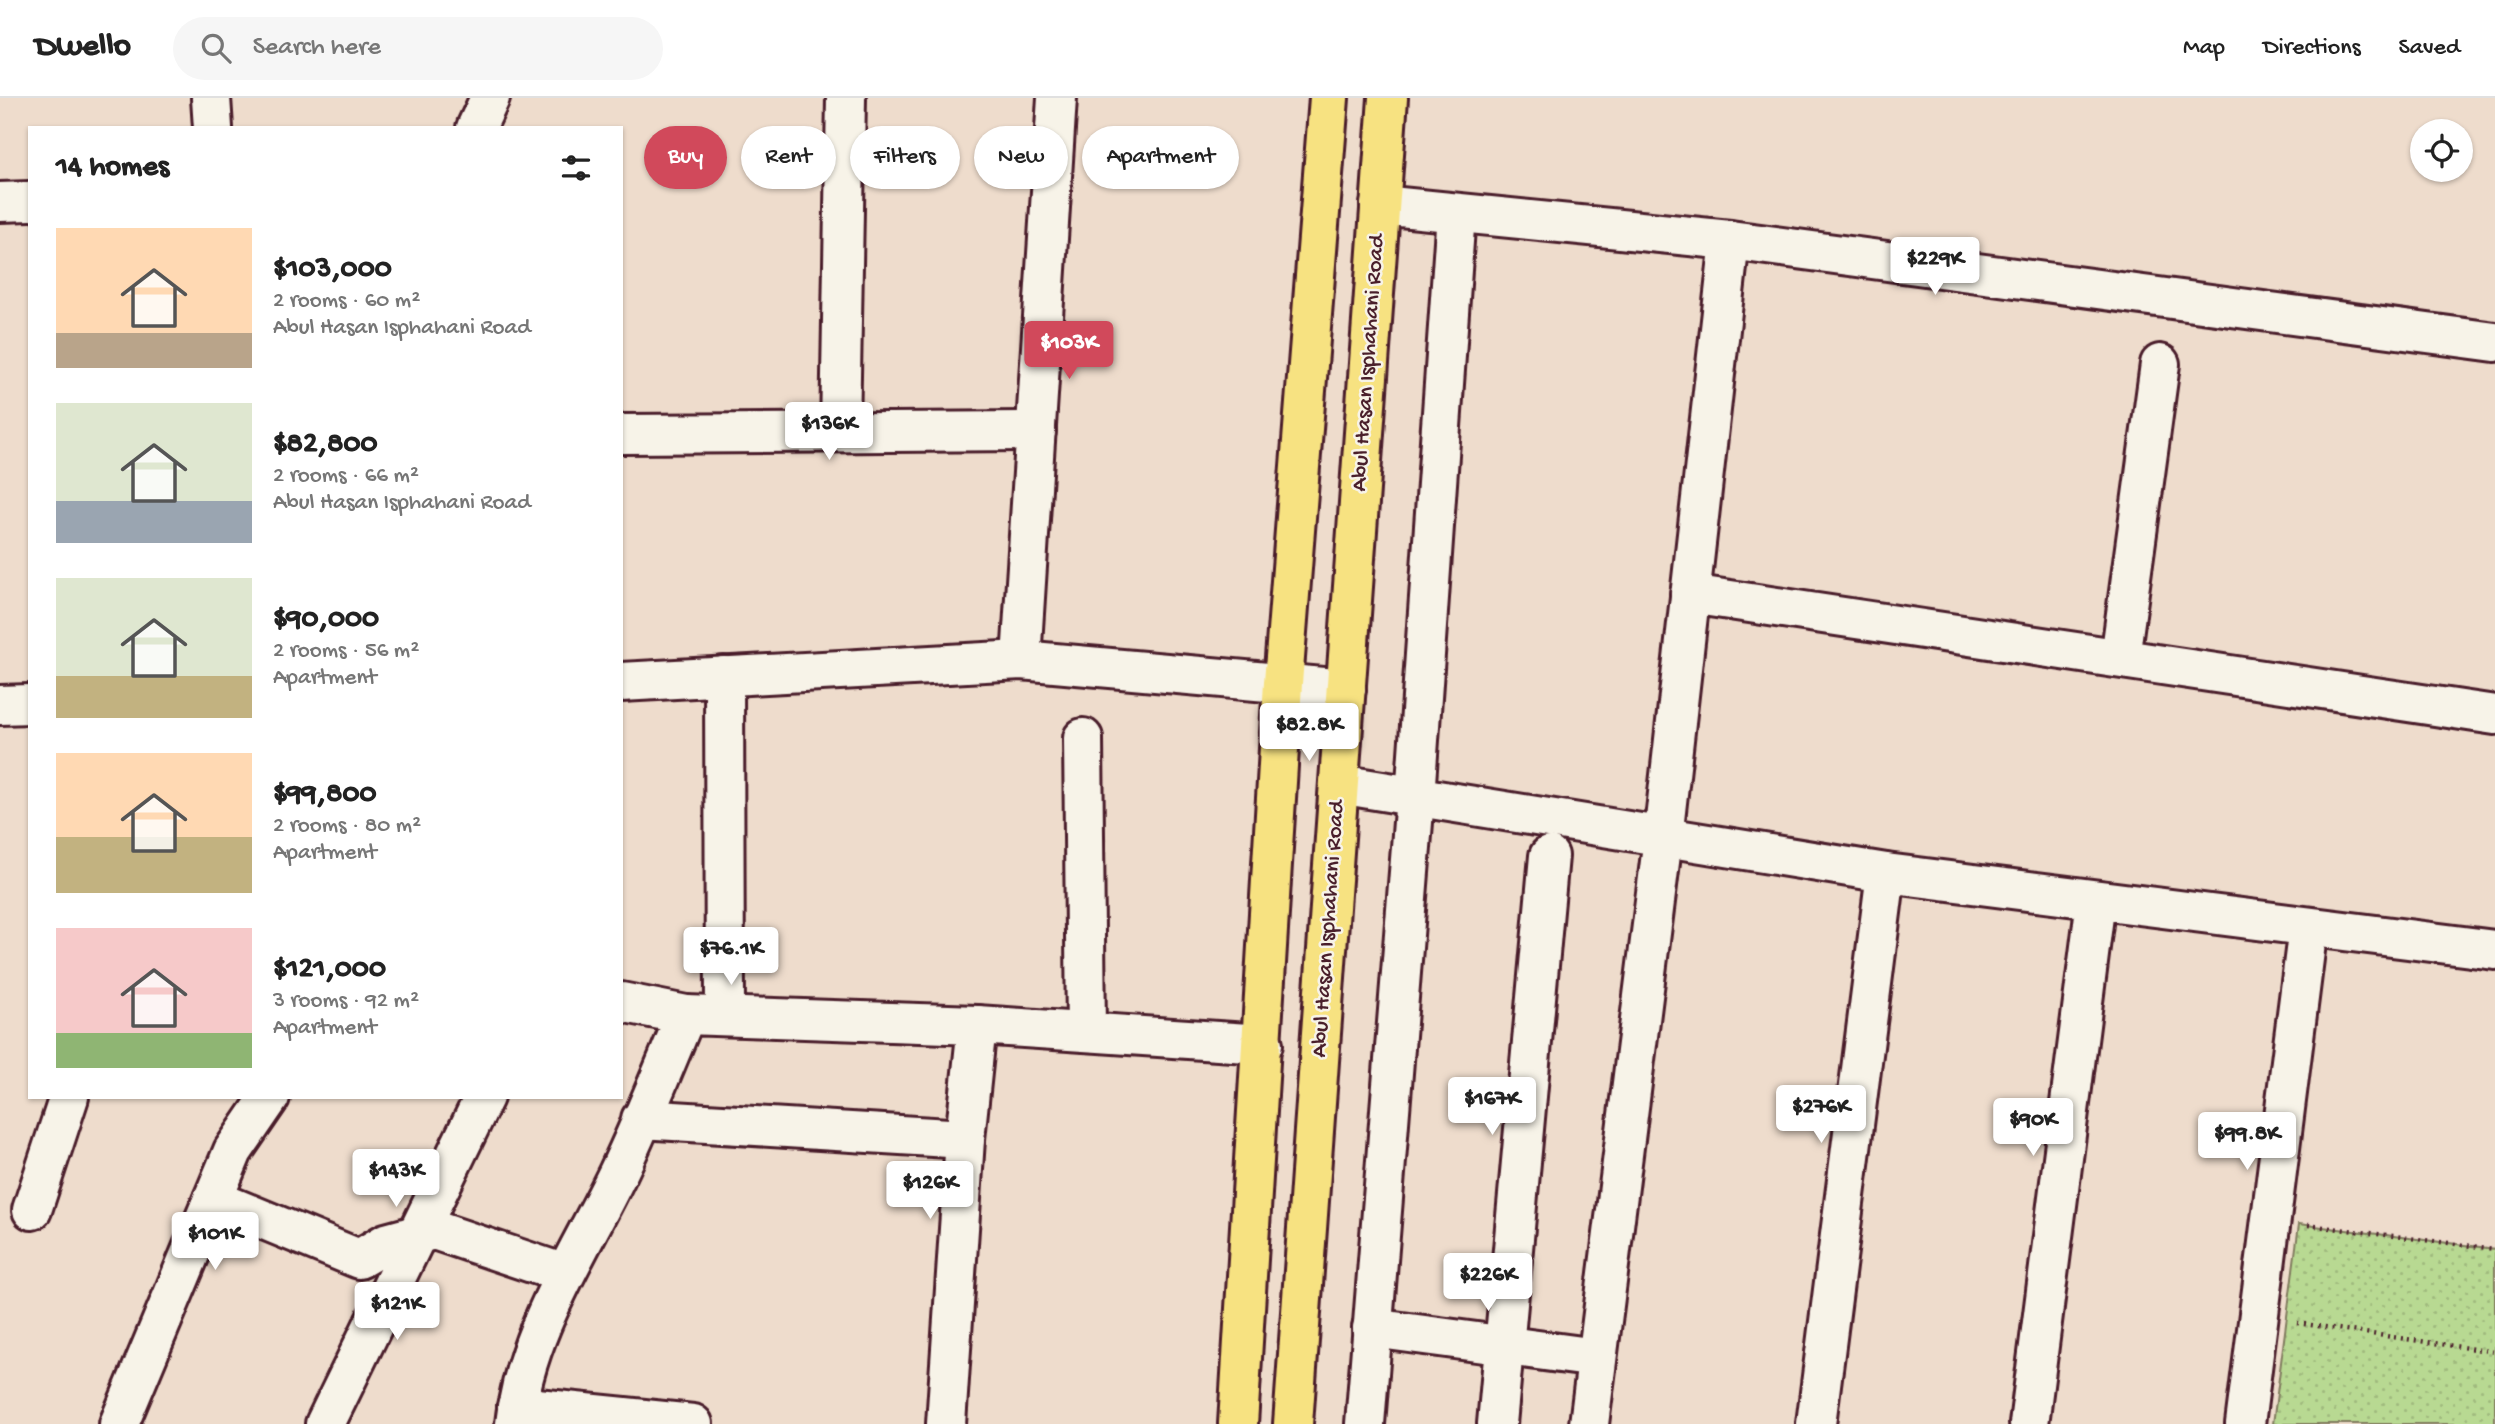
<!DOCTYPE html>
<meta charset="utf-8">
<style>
:root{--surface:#fff;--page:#f6f6f6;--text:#222;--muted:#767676;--line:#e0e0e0;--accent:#d1495b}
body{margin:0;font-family:"Gochi Hand",sans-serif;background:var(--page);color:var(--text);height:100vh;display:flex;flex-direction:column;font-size:26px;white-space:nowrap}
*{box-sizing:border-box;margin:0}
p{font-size:23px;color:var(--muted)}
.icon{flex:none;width:38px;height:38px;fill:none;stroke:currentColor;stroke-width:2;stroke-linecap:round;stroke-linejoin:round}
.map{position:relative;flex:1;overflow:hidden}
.sheet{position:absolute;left:28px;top:28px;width:595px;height:973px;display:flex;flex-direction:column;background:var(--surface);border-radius:0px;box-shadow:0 2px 5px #0004}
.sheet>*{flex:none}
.guide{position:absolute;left:644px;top:28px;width:665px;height:63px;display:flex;gap:14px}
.controls{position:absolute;left:2410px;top:21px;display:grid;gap:14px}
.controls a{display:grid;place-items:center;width:63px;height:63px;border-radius:50%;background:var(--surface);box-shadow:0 2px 5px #0004;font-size:35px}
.price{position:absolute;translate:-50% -60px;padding:0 16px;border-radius:7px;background:#fff;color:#222;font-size:23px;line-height:46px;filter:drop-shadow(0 2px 4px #0008)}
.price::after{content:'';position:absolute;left:50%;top:42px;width:21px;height:16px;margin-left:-10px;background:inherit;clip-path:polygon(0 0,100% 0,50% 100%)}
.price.current{background:var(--accent);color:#fff}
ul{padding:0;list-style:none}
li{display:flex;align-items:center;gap:21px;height:175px;padding:0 28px}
li span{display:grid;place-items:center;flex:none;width:196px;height:140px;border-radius:0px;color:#555}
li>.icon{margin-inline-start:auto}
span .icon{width:84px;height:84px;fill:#fffc;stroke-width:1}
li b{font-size:30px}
h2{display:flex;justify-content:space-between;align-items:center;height:84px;padding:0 28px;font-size:30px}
.tag{padding:0 24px;border-radius:32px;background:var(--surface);box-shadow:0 2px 5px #0004;font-size:24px;line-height:63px}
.tag.current{background:var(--accent);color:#fff}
header{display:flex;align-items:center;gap:42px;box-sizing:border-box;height:98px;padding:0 35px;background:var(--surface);border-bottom:2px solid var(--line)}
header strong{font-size:33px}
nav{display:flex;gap:38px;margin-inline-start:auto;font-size:24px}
.search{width:490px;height:63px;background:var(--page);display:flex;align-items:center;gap:18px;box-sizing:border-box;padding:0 24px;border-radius:38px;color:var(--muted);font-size:26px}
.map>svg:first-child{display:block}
.park{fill:url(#park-dots);stroke:#817c5e;stroke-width:2}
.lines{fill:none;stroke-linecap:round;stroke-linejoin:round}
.minor-casing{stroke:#4a1f2b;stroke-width:44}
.major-casing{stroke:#4a1f2b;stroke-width:44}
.path{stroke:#4a1f2b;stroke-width:4.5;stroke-dasharray:2 5;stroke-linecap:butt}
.minor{stroke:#f7f3e8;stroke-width:38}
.major{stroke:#f7e281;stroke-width:38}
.labels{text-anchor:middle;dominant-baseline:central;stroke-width:5;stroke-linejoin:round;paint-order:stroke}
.street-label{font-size:23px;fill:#4a1f2b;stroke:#f7f3e8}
</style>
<header>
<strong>Dwello</strong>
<div class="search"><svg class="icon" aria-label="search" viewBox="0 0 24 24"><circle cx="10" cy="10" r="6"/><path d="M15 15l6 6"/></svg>Search here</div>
<nav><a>Map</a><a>Directions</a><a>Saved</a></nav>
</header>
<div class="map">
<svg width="2495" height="1326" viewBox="0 0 2495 1326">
<defs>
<pattern id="park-dots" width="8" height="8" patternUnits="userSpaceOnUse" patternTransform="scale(1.75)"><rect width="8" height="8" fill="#b8d992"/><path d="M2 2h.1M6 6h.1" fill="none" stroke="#a0ba7e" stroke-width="1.8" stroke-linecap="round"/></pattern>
</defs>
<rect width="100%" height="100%" fill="#eedccc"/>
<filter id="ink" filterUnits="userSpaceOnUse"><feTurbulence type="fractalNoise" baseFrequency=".0143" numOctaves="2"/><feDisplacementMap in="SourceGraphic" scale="14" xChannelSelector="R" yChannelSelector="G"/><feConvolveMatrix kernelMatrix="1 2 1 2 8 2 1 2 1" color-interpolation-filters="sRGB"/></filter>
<g filter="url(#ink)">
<!-- park -->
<path class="park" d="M2299,1126l196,25v175h-222z"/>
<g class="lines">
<!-- minor casing -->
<g class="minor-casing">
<g id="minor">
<path d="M211,0l2,30"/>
<path d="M476,30l14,-30"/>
<path d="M0,104l30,-1"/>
<path d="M1380,107l350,35 765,102"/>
<path d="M840,334l6,-334"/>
<path d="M621,336l415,-3"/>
<path d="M1690,496l805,121"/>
<path d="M2120,560l40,-294"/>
<path d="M1021,562l36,-562"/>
<path d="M724,578l1,340"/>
<path d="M621,584l400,-22 325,29"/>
<path d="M0,607l30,-1"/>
<path d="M1083,640l3,294"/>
<path d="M1339,686l547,89 609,77"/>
<path d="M621,904l65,13"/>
<path d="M641,1021l324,20"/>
<path d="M213,1101l146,60 27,-16 48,-13 131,44"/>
<path d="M32,1112l37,-113"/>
<path d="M1372,1230l225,30"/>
<path d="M517,1308l176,18"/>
<path d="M119,1326l114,-273 37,-54"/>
<path d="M325,1326l159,-327"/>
<path d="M515,1326c10,-93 64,-170 103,-251 25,-52 46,-106 68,-158l291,10 286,19"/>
<path d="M946,1326l19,-285 12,-114"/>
<path d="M1365,1326l50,-627 41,-584"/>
<path d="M1497,1326l52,-568"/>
<path d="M1589,1326l74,-586 67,-598"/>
<path d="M1816,1326l70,-551"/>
<path d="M2029,1326l67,-524"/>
<path d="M2245,1326l63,-497"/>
</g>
</g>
<!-- major casing -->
<g class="major-casing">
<g id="major">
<path d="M1238,1326l45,-741 46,-585"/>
<path d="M1293,1326l95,-1326"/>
</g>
</g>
<!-- path -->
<g class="path">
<path d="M2308,1127l187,24"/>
<path d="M2297,1225l198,29"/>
</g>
<!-- minor -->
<use href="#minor" class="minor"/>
<!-- major -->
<use href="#major" class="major"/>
</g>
</g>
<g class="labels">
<!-- street labels -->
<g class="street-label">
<text transform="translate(1369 265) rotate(-86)">Abul Hasan Isphahani Road</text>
<text transform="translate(1329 831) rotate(-86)">Abul Hasan Isphahani Road</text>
</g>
</g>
</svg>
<div class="controls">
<a><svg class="icon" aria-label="locate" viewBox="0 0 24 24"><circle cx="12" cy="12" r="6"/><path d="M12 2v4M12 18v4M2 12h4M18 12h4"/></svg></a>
</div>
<b class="price" style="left:1935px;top:199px">$229K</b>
<b class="price current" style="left:1069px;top:283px">$103K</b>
<b class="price" style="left:829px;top:364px">$136K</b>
<b class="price" style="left:1309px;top:665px">$82.8K</b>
<b class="price" style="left:731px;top:889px">$76.1K</b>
<b class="price" style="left:1492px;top:1039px">$167K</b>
<b class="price" style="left:1821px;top:1047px">$276K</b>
<b class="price" style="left:2033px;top:1060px">$90K</b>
<b class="price" style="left:2247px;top:1074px">$99.8K</b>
<b class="price" style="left:396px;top:1111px">$143K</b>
<b class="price" style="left:930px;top:1123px">$126K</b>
<b class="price" style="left:215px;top:1174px">$101K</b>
<b class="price" style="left:1488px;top:1215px">$226K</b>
<b class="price" style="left:397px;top:1244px">$121K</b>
<div class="guide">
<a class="tag current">Buy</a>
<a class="tag">Rent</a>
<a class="tag">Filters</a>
<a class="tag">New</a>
<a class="tag">Apartment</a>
</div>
<section class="sheet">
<h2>14 homes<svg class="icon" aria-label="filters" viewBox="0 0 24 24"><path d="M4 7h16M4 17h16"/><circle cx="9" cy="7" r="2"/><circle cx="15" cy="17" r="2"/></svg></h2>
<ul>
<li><span style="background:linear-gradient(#ffd9b3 75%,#b9a48a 0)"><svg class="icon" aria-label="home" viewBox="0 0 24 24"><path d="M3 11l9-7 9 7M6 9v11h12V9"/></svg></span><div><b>$103,000</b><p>2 rooms · 60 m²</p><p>Abul Hasan Isphahani Road</p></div></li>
<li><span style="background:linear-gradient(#dfe7d0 70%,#9aa5b1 0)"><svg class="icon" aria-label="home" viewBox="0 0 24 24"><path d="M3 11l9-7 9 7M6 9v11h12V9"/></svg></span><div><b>$82,800</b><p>2 rooms · 66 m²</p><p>Abul Hasan Isphahani Road</p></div></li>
<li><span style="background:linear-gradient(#dfe7d0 70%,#c2b280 0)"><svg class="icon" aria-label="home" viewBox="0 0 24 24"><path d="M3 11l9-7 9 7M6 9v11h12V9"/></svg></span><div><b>$90,000</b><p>2 rooms · 56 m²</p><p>Apartment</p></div></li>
<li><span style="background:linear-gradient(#ffd9b3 60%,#c2b280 0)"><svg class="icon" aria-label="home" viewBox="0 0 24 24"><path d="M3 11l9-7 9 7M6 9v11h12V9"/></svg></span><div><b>$99,800</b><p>2 rooms · 80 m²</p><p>Apartment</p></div></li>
<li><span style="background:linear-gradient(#f6c9c9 75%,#8fb573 0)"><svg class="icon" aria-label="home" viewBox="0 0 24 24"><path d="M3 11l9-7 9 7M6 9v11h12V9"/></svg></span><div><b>$121,000</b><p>3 rooms · 92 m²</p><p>Apartment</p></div></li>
</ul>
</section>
</div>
